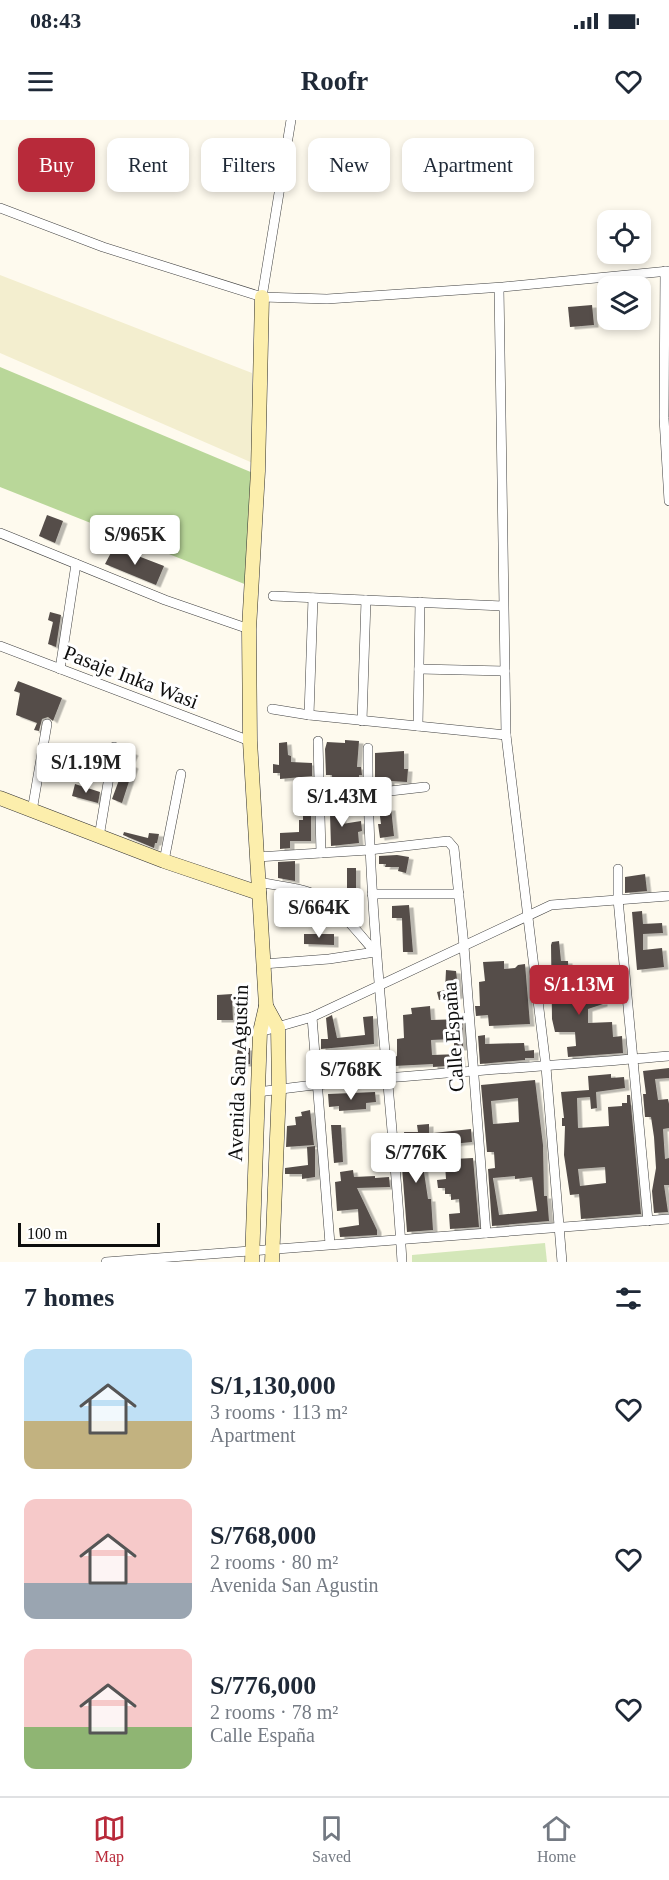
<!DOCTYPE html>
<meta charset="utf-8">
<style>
:root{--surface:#fff;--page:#f2f2f3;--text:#1f2937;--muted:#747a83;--line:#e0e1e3;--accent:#b82a3a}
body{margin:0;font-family:Georgia,serif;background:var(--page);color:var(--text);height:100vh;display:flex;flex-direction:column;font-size:22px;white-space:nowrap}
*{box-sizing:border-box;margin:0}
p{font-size:20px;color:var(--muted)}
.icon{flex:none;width:33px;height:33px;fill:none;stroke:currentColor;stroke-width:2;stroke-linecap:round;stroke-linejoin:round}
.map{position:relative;height:1142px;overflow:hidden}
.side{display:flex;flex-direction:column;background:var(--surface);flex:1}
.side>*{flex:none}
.guide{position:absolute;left:18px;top:18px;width:633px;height:54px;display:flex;gap:12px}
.controls{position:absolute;left:597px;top:90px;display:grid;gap:12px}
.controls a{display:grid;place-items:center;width:54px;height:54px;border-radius:12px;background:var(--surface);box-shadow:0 3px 9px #0003;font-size:30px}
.scale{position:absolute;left:18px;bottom:15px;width:142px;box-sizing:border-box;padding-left:6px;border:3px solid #0d0d0d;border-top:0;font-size:16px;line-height:21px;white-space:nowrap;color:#0d0d0d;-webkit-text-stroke:4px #fff;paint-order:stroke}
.price{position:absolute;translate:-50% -51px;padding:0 14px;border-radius:6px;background:#fff;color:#222;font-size:20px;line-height:39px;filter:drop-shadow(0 2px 3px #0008)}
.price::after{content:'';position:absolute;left:50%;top:36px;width:18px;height:14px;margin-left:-9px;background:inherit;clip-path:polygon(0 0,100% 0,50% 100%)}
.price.selected{background:var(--accent);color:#fff}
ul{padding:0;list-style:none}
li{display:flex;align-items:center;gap:18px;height:150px;padding:0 24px}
li span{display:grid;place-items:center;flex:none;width:168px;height:120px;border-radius:12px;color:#555}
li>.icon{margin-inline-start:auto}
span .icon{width:72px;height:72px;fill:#fffc;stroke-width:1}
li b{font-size:26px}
h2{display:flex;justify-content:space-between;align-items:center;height:72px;padding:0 24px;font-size:26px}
.pill{padding:0 21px;border-radius:12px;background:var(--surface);box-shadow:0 3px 9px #0003;font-size:21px;line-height:54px}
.pill.selected{background:var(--accent);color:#fff}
.status{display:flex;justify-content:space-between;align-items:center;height:42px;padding:0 30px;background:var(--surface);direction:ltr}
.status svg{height:16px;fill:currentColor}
header{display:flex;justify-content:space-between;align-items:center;height:78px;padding:0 24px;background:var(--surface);font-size:27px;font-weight:700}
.dock{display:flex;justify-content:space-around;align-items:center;height:84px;border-top:2px solid var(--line);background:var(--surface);font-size:16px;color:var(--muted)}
.dock a{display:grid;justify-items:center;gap:3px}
.dock .selected{color:var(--accent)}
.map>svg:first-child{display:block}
.farmland{fill:#f3eecf}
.green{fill:#d4e7b9}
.forest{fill:#b9d799}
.building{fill:#554e4a;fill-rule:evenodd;filter:url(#shadow)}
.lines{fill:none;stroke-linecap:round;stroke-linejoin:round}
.street-casing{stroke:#404040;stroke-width:10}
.secondary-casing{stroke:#2f2f2f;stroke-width:15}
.street{stroke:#fff;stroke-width:9}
.secondary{stroke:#fceeac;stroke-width:14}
.labels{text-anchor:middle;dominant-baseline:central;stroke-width:6;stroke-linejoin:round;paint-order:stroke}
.street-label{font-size:21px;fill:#0d0d0d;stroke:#fff}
</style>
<div class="status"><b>08:43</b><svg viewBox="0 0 49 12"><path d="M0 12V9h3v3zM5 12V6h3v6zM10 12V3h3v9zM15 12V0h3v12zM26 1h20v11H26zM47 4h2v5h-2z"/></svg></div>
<header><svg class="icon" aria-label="menu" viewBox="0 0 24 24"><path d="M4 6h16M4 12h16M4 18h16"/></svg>Roofr<svg class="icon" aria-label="heart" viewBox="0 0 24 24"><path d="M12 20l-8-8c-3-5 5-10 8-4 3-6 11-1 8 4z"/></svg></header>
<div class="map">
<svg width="669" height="1142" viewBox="0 0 669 1142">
<defs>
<filter id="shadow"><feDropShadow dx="4.5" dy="2.5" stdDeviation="0" flood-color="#0004"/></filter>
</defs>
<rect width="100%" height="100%" fill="#fefaee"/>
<!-- farmland -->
<path class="farmland" d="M0,155l252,98 3,91 -255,-111z"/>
<!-- green -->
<path class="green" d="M545,1123l2,19h-135v-7z"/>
<!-- forest -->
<path class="forest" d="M0,247l258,108 -6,112 -252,-100z"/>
<!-- building -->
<g class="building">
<path d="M592,185l2,20 -24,2 -2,-20z"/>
<path d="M47,395l16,6 -8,22 -16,-7z"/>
<path d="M115,425l8,4 -1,3 15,7 1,-3 26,10 -8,19 -51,-21z"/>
<path d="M50,492l11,3 -5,32 -8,-3 5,-22 -5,-2z"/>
<path d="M18,561l44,17 -9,23 -5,-4 -6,2 -3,12 -5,-1 3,-7 -21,-8 4,-22 -6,-2z"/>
<path d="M345,620l14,1 -2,26h4l1,8h-3v13l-26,3 -1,-16h-6l-1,-26 2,-7 18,1z"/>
<path d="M287,622l1,13 3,1v6l21,1v13l-32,3v-6h-7v-9l6,1v-22z"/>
<path d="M83,627l23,7 -4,22 -32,-11 6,-17 6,2z"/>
<path d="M124,629l10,4 -5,11 5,2 -12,37 -10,-4 7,-19 -2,-1 5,-11 -4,-2z"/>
<path d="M404,631v18h4l-1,13 -17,-1v3l-15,2v-33z"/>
<path d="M75,664l25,8 -2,11 -26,-7z"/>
<path d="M341,683l1,21 19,-3 1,10 -4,1 1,11 -28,3 -1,-32h-3l-1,-9z"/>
<path d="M303,687h8v34h-21v7l-10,1v-16l19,-1v-12h4z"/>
<path d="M391,688l3,28 -14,2 -2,-14h3l-2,-15z"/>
<path d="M124,712l24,6 1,-5 10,1 -2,9h-2l-1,5 -31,-13z"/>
<path d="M397,735l12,2 -3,16 -8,-2 1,-4h-14l1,-3h-7v-8z"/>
<path d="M295,741v20l-17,-3v-16z"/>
<rect x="347" y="748" width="9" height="24"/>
<path d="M645,754l2,17 -22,2v-16z"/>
<path d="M282,779l14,1 -1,9h-5v8l-9,-1z"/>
<path d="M409,785l4,47h-10l-1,-34h-10v-12z"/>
<path d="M642,791l1,13 19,-1 1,10 -20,1v16l19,-2 2,19 -27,3 -5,-58z"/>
<path d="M304,814h30v11l-30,-1z"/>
<path d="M559,821l2,20h7l1,20 -7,1 2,16 19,-2 -1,6h21v2l-15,5v14l24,-1 1,15 9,-1 1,17 -55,4 -1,-10 9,-1 -1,-14h-20l-3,-13 -1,-74 1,-3z"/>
<path d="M504,841v8l11,-1 3,-3 7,-1 5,60 -41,2 -1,-11 -12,1 -1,-10h5l-1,-24 6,-1 -2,-19z"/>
<path d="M446,850l10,1 3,25 -20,4 -2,-8 8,-2z"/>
<path d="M232,874l1,26h-16v-25z"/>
<path d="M430,886l1,14 32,-1v29h-9v-9l-23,1 1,15 28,-1 1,11 -28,2v-3l-39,2v-9l3,-1v-17l7,-1 -1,-23 9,-1 -1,-6z"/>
<path d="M332,895l5,23 28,-3 -2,-18 10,-1 1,28 -53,5v-10h7l-2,-21z"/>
<path d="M485,915v9l39,-1 1,8 9,-1v8h-9v2l-45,4 -2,-28z"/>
<path d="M238,928h12v16h-15z"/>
<path d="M669,948v10l-14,1 3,21 10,-1 1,5v24l-6,1 2,30 4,-1v27h-5l4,27 -14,1 -2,-22 4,-23 -2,-31 -3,-20h-6l-2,-23h3l-3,-23z"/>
<path d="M611,954v4l13,-1 1,11 -29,4 1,16 -6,1 -1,-12 -13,1 1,30 31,-2 -1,-19 14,-1v-3h5v-8h3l11,119 -60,5 -2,-25 -9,1 -6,-40 1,-29h-3v-8h2l-3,-26 28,-2 -1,-14zM605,1047l1,16 -26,3 -2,-17z"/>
<path d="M535,960l8,65 1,51h3l2,25 -57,5 -4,-57 7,-1 -1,-16h-7l-6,-67zM518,978l1,24 -26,2 -2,-23zM515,1056v3l17,-2 5,34 -38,4 -6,-37z"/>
<path d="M375,972l1,10 -10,1v6l-27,2v-5l-10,1 -1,-13z"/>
<path d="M310,990l4,35 -28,2 1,-21 9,-1 -1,-8 7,-1 -1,-4z"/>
<path d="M429,1004v14l-10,1 1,5h-4l1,15h5l6,40h3l2,31 -26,2 -6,-78h6l-3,-22h14l-1,-7z"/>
<path d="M331,1005h10l2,37 -9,1z"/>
<path d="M471,1009l1,13 -20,2 1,15 20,-1 6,69 -29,2 -1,-15 11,-1 -1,-14 -8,1v-6h-6v-6h-7l-1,-8 9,-1 -2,-28 -9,1 -2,-19z"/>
<path d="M315,1026v31l-13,2v-5h-17v-6l23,-3 -1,-18z"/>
<path d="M353,1050l1,7 21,-1v2l14,-1 1,10 -33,1 20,42v5l-37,2 -1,-9 20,-3 -1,-16 -21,2 -2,-29 6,-1 -1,-9z"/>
</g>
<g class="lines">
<!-- street casing -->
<g class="street-casing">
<g id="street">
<path d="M0,88l103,39 159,50 65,2 176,-12 166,-16"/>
<path d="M665,151l-1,147 5,83"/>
<path d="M499,168l7,447 40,332 16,195"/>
<path d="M262,177l29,-177"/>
<path d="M0,413l165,67 84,29"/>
<path d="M273,476l230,10"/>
<path d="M0,526l250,95"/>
<path d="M60,549l16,-105"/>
<path d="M419,549l86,2"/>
<path d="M272,589l37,6 197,20"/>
<path d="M309,595l4,-117"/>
<path d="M362,601l4,-121"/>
<path d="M418,606l2,-124"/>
<path d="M318,621l3,112"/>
<path d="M368,628c-1,172 24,342 34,514"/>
<path d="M320,679l105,-12"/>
<path d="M32,691l15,-87"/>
<path d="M99,717l15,-90"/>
<path d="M257,737l112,-7 79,-9 6,7 10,98 22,287"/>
<path d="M164,741l17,-87"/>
<path d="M618,749v30l30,322"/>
<path d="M258,762c20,4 42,5 60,14 18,8 43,40 57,56l-46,7 -66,5"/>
<path d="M372,774h87"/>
<path d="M312,897l18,227"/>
<path d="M260,912l52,-15 239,-112 118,-9"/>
<path d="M258,972c136,-18 274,-24 411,-36"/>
<path d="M106,1142l563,-43"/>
</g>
</g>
<!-- secondary casing -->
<g class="secondary-casing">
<g id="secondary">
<path d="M0,678l164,63 95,32"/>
<path d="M266,886l12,22 1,61 -7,173"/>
<path d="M252,1142l8,-230 6,-26 -16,-265 -1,-112 9,-158 4,-174"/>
</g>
</g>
<!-- street -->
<use href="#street" class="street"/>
<!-- secondary -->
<use href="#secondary" class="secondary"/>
</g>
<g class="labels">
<!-- street labels -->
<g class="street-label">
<text transform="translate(131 557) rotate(21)">Pasaje Inka Wasi</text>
<text transform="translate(453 917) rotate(-94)">Calle España</text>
<text transform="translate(238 953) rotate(-88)">Avenida San Agustin</text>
</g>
</g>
</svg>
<div class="controls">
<a><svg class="icon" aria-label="locate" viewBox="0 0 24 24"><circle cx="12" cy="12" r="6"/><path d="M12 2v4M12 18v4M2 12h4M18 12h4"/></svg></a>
<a><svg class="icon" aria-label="layers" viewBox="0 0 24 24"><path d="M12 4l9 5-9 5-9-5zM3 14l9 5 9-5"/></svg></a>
</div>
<div class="scale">100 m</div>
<b class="price" style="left:135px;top:446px">S/965K</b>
<b class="price" style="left:86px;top:674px">S/1.19M</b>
<b class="price" style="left:342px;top:708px">S/1.43M</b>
<b class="price" style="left:319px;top:819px">S/664K</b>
<b class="price selected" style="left:579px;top:896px">S/1.13M</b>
<b class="price" style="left:351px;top:981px">S/768K</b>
<b class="price" style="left:416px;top:1064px">S/776K</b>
<div class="guide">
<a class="pill selected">Buy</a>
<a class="pill">Rent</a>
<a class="pill">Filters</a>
<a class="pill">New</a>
<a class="pill">Apartment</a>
</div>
</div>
<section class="side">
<h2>7 homes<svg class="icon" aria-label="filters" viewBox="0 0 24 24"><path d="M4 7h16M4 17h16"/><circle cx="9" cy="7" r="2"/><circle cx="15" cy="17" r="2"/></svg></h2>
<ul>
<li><span style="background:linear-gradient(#bfe0f5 60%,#c2b280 0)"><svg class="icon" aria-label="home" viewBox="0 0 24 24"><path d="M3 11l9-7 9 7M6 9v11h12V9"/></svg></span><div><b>S/1,130,000</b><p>3 rooms · 113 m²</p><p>Apartment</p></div><svg class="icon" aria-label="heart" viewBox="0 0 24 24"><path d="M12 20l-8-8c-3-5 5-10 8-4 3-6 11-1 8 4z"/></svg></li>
<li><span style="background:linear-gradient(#f6c9c9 70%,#9aa5b1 0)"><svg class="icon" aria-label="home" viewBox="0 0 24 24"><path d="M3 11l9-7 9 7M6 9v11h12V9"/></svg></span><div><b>S/768,000</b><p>2 rooms · 80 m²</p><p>Avenida San Agustin</p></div><svg class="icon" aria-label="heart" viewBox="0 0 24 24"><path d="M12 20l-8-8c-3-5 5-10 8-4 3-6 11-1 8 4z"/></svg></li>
<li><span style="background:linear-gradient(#f6c9c9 65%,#8fb573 0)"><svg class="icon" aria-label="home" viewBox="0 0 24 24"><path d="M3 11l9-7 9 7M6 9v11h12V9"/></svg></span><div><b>S/776,000</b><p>2 rooms · 78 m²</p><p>Calle España</p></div><svg class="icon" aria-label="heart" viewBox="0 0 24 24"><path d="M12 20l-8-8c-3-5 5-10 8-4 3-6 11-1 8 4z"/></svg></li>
</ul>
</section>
<nav class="dock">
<a class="selected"><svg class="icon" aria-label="map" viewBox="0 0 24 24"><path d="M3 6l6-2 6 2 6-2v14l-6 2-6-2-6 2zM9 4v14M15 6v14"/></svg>Map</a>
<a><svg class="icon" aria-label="saved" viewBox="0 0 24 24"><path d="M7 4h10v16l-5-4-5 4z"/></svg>Saved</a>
<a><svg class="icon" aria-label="home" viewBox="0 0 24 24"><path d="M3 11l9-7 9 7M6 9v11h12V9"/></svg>Home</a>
</nav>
